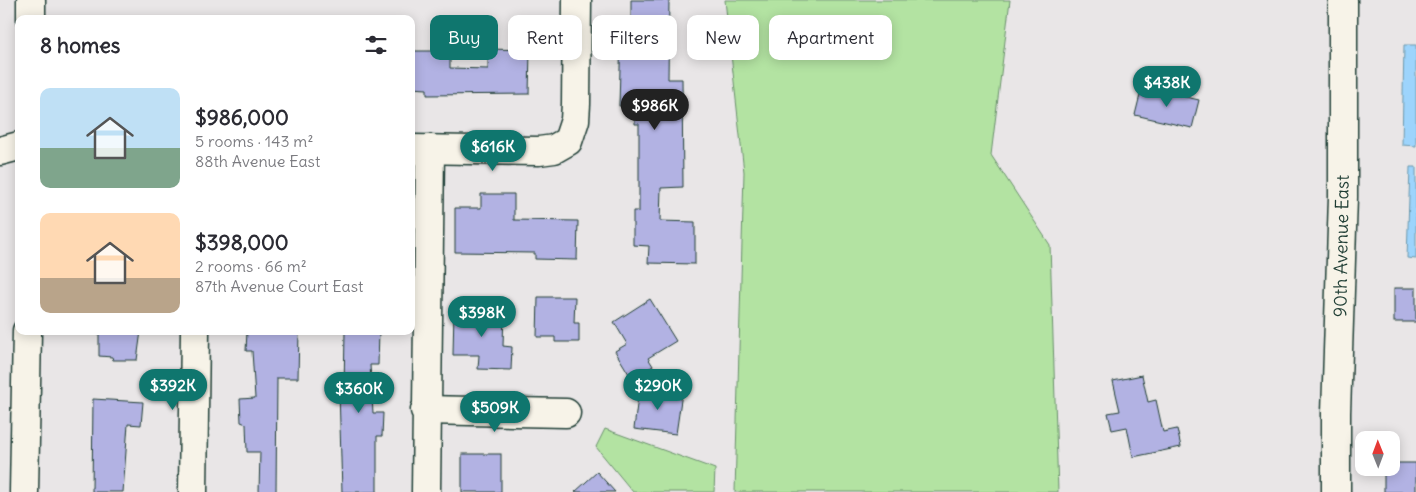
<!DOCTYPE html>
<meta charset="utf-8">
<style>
:root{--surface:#fff;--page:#f2f2f3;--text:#2b2b33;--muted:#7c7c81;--accent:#0f766e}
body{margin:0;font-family:Delius,sans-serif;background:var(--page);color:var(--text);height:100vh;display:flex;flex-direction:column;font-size:19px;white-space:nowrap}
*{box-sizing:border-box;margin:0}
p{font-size:16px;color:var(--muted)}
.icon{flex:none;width:28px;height:28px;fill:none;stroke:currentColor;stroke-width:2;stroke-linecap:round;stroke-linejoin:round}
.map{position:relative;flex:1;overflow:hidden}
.panel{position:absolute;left:15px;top:15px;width:400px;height:320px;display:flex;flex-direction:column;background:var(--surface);border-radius:10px;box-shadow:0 2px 12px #0003}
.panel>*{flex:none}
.top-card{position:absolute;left:430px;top:15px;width:475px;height:45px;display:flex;gap:10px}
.needle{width:32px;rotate:359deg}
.controls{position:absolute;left:1355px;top:431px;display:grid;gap:10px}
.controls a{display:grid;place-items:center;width:45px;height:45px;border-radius:10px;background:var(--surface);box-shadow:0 2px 12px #0003;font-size:25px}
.price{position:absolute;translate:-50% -42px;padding:0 11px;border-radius:18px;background:var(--accent);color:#fff;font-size:16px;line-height:32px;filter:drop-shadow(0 1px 2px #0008)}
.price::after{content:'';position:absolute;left:50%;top:30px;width:15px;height:11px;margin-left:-8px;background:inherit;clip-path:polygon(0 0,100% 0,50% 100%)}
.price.current{background:#222;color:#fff}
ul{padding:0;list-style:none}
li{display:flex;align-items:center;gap:15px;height:125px;padding:0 25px}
li span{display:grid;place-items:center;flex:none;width:140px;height:100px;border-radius:10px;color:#555}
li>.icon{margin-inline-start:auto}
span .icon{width:60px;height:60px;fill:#fffc;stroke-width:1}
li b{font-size:21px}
h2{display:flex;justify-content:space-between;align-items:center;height:60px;padding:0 25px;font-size:21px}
.tag{padding:0 18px;border-radius:10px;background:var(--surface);box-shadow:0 2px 12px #0003;font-size:18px;line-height:45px}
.tag.current{background:var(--accent);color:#fff}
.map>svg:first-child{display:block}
.green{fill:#b3e3a2;stroke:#69906b}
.water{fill:#9dd4fc;stroke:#6b98ac}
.building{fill:#b2b2e3;stroke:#1f3d34}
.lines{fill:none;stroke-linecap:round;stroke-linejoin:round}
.minor-casing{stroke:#1f3d34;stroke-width:31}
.minor{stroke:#f7f3e8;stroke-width:28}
.labels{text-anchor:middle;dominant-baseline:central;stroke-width:4;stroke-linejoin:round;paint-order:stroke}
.street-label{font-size:18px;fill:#1f3d34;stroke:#f7f3e8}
</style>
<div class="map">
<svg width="1416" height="492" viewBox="0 0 1416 492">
<rect width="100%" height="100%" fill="#e9e6e7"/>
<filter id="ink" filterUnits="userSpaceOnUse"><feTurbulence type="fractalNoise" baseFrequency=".02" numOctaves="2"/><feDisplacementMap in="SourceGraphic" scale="10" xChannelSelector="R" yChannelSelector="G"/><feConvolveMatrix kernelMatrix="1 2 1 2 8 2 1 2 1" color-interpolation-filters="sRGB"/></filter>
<g filter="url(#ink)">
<!-- green -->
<g class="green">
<path d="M725,0h285l-19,155 59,90 8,247h-323l9,-320z"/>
<path d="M605,429l110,40 -1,23h-81l-37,-45z"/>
</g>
<!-- water -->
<g class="water">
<path d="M1404,45h12v101l-14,-1z"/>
<path d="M1410,167h6v92l-9,-1z"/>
</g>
<!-- building -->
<g class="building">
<path d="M631,0h38l-1,79h14l1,108 -22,1 -1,33 35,1v42l-47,-1 1,-17 -16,-1v-34h6v-87h-4v-18h-16l2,-75 10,1z"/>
<path d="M488,49l42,1 -1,44 -102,1v-6l-16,-1v-37h39v17l38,1z"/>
<path d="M1142,87l57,13 -7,28 -57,-13z"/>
<path d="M481,194h33v26l64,1 -1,39 -42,-1v-6l-80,-1v-44h26z"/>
<rect x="1394" y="288" width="22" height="34"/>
<path d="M538,297h37l-1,26h5v19h-24v-5h-18z"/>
<path d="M650,299l26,42 -28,17 5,8 -21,13 -17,-28 12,-7 -13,-22z"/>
<path d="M454,309l50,1 -1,36 9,1 -1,23 -33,-1 1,-14h-26z"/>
<path d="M99,331h42l-4,29h-24l-1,-3 -13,-1z"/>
<path d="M247,331h52l-1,47h-21l-1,114h-17l1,-40h-13l-1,-28 -5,-2 -1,-23 15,-1 -3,-47h-6z"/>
<path d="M345,331h34l-1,34h-8l3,48h10l-1,23h-5v56h-35l-3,-101h5z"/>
<path d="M1142,375l6,27 8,-2 7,32 14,-3 4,18 -48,10 -6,-30 -15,3 -4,-17 12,-2 -7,-30z"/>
<path d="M639,388l43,5 -6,41 -42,-5z"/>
<path d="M93,399l50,3 -2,23 -13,-1 -5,68h-31z"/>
<rect x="462" y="454" width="39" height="38"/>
<path d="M1391,463h25v29h-32v-24h7z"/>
<path d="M597,472l18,20h-40z"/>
</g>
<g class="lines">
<!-- minor casing -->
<g class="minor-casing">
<g id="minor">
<path d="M31,19v-19"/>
<path d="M413,149l126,2 15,-2 14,-8 7,-21 1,-16 1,-104"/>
<path d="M0,151l19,-5"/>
<path d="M425,410l141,3"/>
<path d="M24,492l3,-161"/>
<path d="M193,492l2,-161"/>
<path d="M426,492l4,-343"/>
<path d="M1336,492v-79l7,-216v-197"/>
</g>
</g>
<!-- minor -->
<use href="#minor" class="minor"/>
</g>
</g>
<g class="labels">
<!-- street labels -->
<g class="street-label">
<text transform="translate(1341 246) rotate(-89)">90th Avenue East</text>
</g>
</g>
</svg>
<div class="controls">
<a><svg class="needle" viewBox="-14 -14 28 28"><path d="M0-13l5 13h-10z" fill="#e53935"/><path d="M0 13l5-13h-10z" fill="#7c7c81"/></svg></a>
</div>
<b class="price" style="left:1167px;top:108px">$438K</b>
<b class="price current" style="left:655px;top:131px">$986K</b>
<b class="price" style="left:493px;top:172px">$616K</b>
<b class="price" style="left:482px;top:338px">$398K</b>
<b class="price" style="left:173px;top:411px">$392K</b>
<b class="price" style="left:658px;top:411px">$290K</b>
<b class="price" style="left:359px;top:414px">$360K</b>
<b class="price" style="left:495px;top:433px">$509K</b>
<div class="top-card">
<a class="tag current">Buy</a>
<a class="tag">Rent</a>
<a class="tag">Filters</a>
<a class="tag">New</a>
<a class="tag">Apartment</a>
</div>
<section class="panel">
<h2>8 homes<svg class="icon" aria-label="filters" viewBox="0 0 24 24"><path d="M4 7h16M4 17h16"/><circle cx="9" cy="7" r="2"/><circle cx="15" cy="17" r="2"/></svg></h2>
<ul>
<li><span style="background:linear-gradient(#bfe0f5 60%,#7fa58c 0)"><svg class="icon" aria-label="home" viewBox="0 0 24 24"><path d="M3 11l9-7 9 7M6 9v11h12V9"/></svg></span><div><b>$986,000</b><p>5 rooms · 143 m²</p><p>88th Avenue East</p></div></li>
<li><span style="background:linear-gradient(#ffd9b3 65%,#b9a48a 0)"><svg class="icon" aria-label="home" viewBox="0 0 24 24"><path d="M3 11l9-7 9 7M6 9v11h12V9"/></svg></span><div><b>$398,000</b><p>2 rooms · 66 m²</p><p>87th Avenue Court East</p></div></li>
</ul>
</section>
</div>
